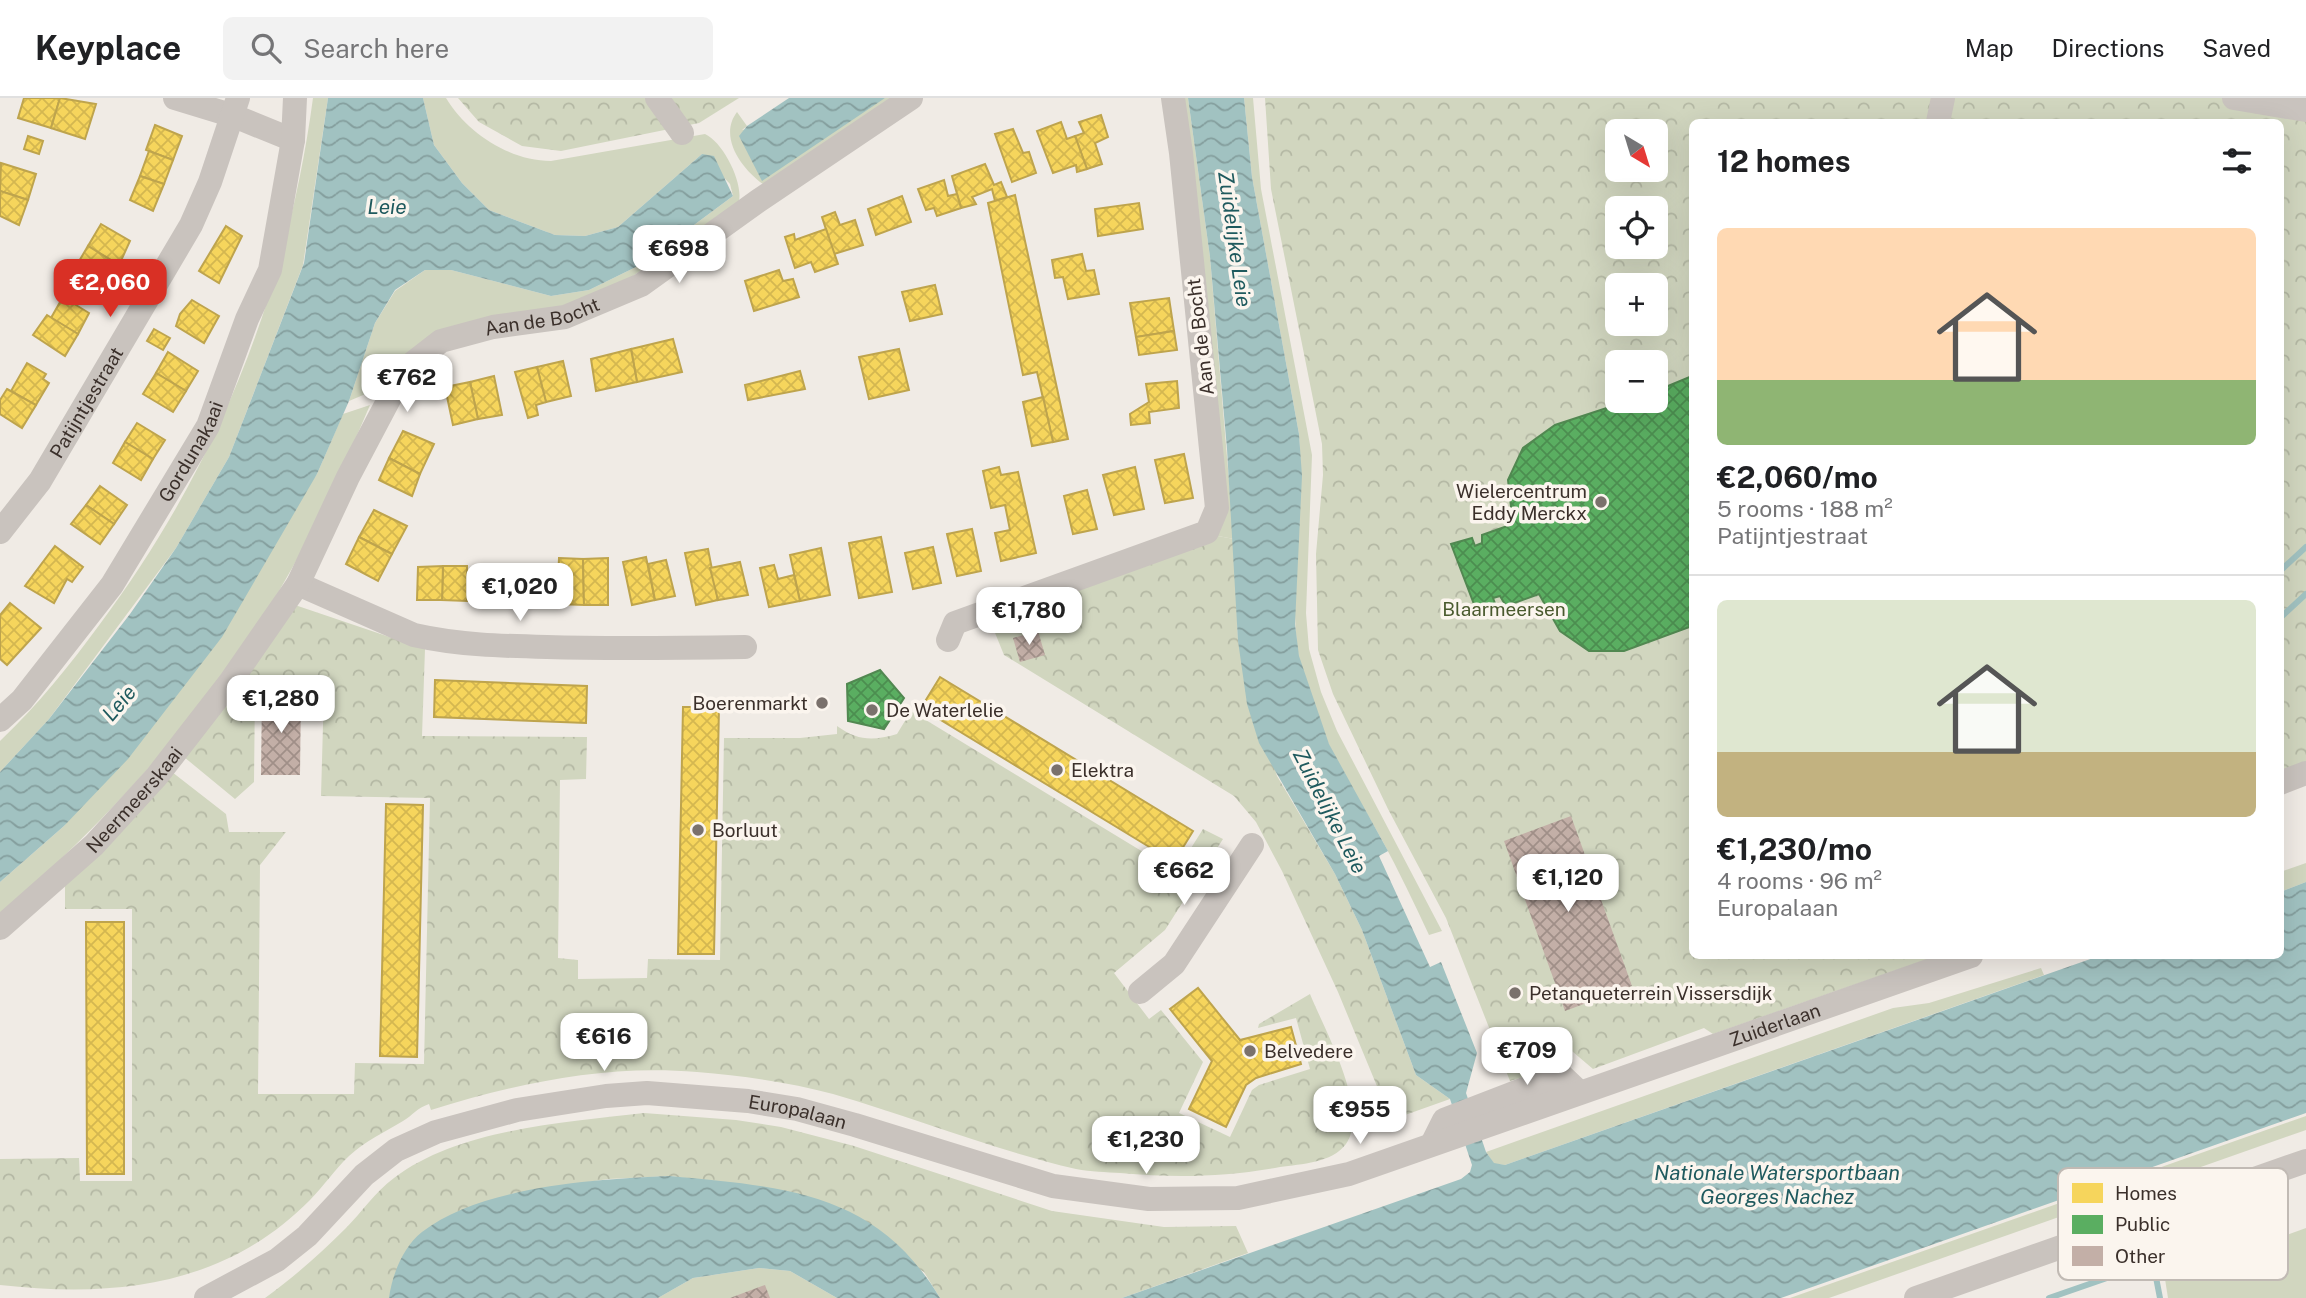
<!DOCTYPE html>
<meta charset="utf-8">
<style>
:root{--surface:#fff;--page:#f2f2f2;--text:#202124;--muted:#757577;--line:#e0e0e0;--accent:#d93025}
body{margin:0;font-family:"Public Sans",sans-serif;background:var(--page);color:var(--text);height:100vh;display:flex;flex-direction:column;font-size:26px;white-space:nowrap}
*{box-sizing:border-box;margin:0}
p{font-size:23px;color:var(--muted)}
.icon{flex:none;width:38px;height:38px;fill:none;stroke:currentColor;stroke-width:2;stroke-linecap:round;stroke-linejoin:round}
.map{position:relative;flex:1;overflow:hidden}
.details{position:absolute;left:1689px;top:21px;width:595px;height:840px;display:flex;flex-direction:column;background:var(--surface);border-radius:10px;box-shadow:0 7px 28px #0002}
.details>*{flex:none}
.needle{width:46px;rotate:142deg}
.fabs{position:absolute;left:1605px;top:21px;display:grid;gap:14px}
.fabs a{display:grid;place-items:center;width:63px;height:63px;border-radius:10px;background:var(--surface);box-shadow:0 7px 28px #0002;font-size:35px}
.price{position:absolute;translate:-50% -60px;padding:0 16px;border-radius:14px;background:#fff;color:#222;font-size:23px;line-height:46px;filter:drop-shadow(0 2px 4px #0008)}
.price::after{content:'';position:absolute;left:50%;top:42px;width:21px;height:16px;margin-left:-10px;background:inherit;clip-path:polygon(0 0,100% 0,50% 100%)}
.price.selected{background:var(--accent);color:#fff}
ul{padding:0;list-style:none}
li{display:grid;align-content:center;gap:14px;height:371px;padding:0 28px}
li+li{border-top:2px solid var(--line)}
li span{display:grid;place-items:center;height:217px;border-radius:10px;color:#555}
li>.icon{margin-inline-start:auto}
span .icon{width:126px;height:126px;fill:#fffc;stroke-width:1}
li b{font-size:30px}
h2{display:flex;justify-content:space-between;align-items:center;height:84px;padding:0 28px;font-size:30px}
header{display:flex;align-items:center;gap:42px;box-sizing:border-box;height:98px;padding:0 35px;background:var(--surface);border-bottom:2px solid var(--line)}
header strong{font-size:33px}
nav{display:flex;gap:38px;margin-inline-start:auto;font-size:24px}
.search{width:490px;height:63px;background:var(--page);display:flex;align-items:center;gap:18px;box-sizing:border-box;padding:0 24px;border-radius:10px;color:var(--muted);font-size:26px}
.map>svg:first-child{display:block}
.grass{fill:#d1d6bf}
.park{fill:url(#park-crowns);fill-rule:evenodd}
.water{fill:url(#water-waves)}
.homes{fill:url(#homes-cross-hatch);stroke:#bea44d;stroke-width:2}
.public{fill:url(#public-cross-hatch);stroke:#518851;stroke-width:2}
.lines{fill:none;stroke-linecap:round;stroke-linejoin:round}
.stream{stroke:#a1c2c1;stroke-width:6}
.building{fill:url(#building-cross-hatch)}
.minor{stroke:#c9c3be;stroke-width:24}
.poi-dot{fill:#7a716c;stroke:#fbf5ee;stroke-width:2.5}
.labels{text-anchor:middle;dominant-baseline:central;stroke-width:7;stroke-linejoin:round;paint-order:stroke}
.street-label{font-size:19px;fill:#3b302b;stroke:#fbf5ee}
.poi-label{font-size:19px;fill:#3b302b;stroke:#fbf5ee;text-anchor:start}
.park-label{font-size:19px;fill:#4a5a2e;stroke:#fbf5ee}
.water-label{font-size:21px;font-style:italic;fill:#1f5a5e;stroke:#fbf5ee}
.key{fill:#fbf5ee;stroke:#c1bab4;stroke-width:2}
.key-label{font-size:19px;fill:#3b302b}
</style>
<header>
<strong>Keyplace</strong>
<div class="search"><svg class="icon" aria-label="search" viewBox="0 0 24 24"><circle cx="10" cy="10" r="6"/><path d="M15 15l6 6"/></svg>Search here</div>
<nav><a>Map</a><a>Directions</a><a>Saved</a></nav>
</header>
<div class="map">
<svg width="2306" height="1200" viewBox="0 0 2306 1200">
<defs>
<pattern id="park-crowns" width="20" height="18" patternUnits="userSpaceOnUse" patternTransform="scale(1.75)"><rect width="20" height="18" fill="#d1d6bf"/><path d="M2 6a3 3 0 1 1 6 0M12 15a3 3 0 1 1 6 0" fill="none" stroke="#b4b8a4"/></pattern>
<pattern id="water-waves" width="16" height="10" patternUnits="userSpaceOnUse" patternTransform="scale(1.75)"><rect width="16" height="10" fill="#a1c2c1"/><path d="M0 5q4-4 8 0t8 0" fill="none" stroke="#849e9d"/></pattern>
<pattern id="homes-cross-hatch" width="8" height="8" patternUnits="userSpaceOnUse" patternTransform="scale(1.75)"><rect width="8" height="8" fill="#f6d55c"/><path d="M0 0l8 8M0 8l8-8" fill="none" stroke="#d4b750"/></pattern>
<pattern id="public-cross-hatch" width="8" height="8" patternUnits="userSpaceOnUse" patternTransform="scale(1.75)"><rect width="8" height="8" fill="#5aae61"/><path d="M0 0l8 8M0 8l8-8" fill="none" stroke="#4c8e50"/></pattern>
<pattern id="building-cross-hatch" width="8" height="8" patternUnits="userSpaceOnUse" patternTransform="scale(1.75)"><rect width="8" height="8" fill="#c3afa7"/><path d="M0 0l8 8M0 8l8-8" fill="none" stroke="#a08f88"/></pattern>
</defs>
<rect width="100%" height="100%" fill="#f0ebe5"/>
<!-- grass -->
<g class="grass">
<path d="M313,0h15l-25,167 -74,192 -53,91 -127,171 -49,53v-31c37,-35 70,-76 100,-117 117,-157 187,-332 213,-526z"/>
<path d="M423,0h23c21,35 64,63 105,63l154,-27c18,8 38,48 34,67l-123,87 -219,74 -22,28 -26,11 26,-78 20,-32 30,-21h26l100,26 38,-6 51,-25 93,-69 -3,-12 -28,-30 -84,73 -33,9 -30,-1 -66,-25 -27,-27 -28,-38z"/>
<path d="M885,0h10l-132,86c-21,-15 -45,-47 -26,-72l10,14 -5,4z"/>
<path d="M1177,0h11l22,159 24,282 -16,-3z"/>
<path d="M1244,0h9l8,91 51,266 -6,158 3,36 12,43 16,39 105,200 -13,4c-15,-32 -30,-64 -47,-95 -33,-59 -74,-120 -84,-188 -10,-72 7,-145 1,-218l-47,-257z"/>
<path d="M370,307c-25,59 -51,117 -83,172 -72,128 -178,242 -287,338v-33l64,-56 253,-352 26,-60z"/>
<path d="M2306,765v19l-26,10v-20z"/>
<path d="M2041,870l3,7 -539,190 -11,-1 -8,-12 407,-144 36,-5z"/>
<path d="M2306,1018v14l-477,168h-39z"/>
<path d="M2306,1130v70h-138l-3,-19z"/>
<path d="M759,1170l31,3 47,27h-179l35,-20z"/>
</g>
<!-- park -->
<g class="park">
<path d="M458,0h281l-40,25 -138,28 -39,-5 -43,-24z"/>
<path d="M1265,0h1041v664l-26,9v-649h-588v834h245l-224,78 -9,-6 -111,41 -27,-23 -28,11 -11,19 -17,5 -64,-163 -58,-109 -55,-115 -15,-44 -2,-96 7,-79 -1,-31 -51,-255zM1617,33h39v39h-39zM1617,110h39v39h-39zM1617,187h39v39h-39zM1617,264h39v39h-39z"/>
<path d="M1218,438l16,3 4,102 39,135 58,98 27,56 54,145 34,24 -59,21 -53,-128 -56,-121 -26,-49 -22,-26 -230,-141 -13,-32z"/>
<path d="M295,507l130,44 -3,87 165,1 -1,42 -26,1 -2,178 20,2v19l69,-1 1,-19 72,1 4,-222h76l37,-4v-8c21,15 36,15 60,8l14,-23 265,161 27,-43 20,10 -58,91 -51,43 35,46 12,-9 42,52 -24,51 51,24 22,-47 7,-5 51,-16 -14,-51 -38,10 1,-4 51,-30c14,35 60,116 36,150 -14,19 -45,20 -66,23 -56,10 -103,11 -160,6 -14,-1 -29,-1 -44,-4 -82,-19 -161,-51 -243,-75 -43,-12 -90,-18 -136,-22 -91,-8 -179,11 -266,38l-2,-6c-12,4 -16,11 -26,17 -18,11 -38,20 -54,35 -14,13 -25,30 -39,44 -85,86 -194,98 -310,85v-126l79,-1 1,23h52v-272h-67v-24l107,-113 54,42 3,18h57l-26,33 -2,229h96l1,-31 69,1 6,-266 -109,-2 3,-106 -69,-2 -1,94 -19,17 -51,-42z"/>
<path d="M644,1015l92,7 45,7 73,19 198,65 112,16 72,-1 12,27 -126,45h-182l-16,-26 -150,-82 -104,-14 -62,3 -97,15 -32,104h-214c29,-21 55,-44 81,-70 16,-16 29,-36 48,-50 64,-49 172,-56 250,-65z"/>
</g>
<!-- water -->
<g class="water">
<path d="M328,0h95l11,47 28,38 27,27 66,25 30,1 33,-9 84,-73 12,2 19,40 -93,69 -51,25 -38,6 -100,-26h-26l-30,20 -20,33 -26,78 -32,73 -95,163 -94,122 -64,67 -64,56v-110l49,-53 81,-105 46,-66 53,-91 75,-194z"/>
<path d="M789,0h96l-123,83 -23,-45 8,-10z"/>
<path d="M1188,0h56l8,79 47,257 3,42 -7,148 4,32 30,88 59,107 -9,5 51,111 11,-5 36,91 -11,40 20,59 8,11 11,2 594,-209h181v-64l26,-10v231l-525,185h-659l339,-119 9,-7 2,-7 -22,-66 -34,-24 -54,-145 -27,-56 -76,-131 -12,-39 -9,-63 -11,-192 -17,-192z"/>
<path d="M670,1078c114,11 206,15 270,122h-103l-47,-27 -31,-3 -66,10 -35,20h-269c3,-23 14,-51 33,-66 59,-46 175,-53 248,-56z"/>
</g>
<!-- homes -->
<g class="homes">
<path d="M24,0h36l-9,30 -33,-10z"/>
<path d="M60,0l36,6 -11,35 -34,-11z"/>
<path d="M1101,17l7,22 -13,6 7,21 -15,5 -12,-33 9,-3 -5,-11z"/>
<path d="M1061,24l6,17 8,-3 12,33 -10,3 -1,-7 -23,8 -16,-42z"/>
<path d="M155,27l27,11 -9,24 -27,-10z"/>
<path d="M1013,31l10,24 6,-1 7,21 -24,9 -17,-48z"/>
<path d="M28,38l15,5 -4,13 -15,-5z"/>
<path d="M149,53l24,9 -9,24 -24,-8z"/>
<path d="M1,65l35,11 -8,26 -28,-9z"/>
<path d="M985,66l9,21 7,-3 6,15 -12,4 -3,-12 -20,8 4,7 -15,4 -9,-32z"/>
<path d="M140,78l24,8 -11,27 -23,-11z"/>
<path d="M944,82l4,16 9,-2 4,14 -24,8 -3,-8 -8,2 -8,-21z"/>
<path d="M0,93l28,9 -9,25 -19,-9z"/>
<path d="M1015,97l53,244 -15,3 -16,-70 -14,3 -35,-172z"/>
<path d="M902,98l9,26 -35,13 -8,-26z"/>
<path d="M1139,105l4,26 -45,7 -3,-27z"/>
<path d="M835,114l5,13 15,-5 8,25 -29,9 -12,-37z"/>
<path d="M101,126l29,17 -11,24 -31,-19z"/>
<path d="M226,128l16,10 -23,47 -20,-12z"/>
<path d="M826,131l12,35 -23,8 -4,-10 -16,6 -10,-31 9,-3 1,6z"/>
<path d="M88,148l31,19 -16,20 -28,-17z"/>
<path d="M1082,156l4,17 8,-1 5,24 -31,5 -5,-22 -8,1 -3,-18z"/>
<path d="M779,172l4,11 10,-2 6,18 -45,14 -9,-30z"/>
<path d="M935,187l7,29 -32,7 -8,-29z"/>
<path d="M63,199l26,16 -11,21 -27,-16z"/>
<path d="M1169,200l5,33 -38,6 -6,-34z"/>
<path d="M192,202l27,16 -15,27 -28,-17 4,-12z"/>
<path d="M47,217l31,19 -13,22 -32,-21z"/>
<path d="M154,231l16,9 -7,12 -16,-9z"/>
<path d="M1174,233l3,19 -38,5 -3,-18z"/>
<path d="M673,241l9,33 -45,10 -6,-33z"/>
<path d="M631,251l6,33 -41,9 -5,-32z"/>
<path d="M899,251l10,41 -40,9 -10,-42z"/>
<path d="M168,254l30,19 -12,20 -30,-18z"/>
<path d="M563,263l8,35 -25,6 -9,-35z"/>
<path d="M27,265l19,11 -3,5 6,4 -13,22 -25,-14z"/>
<path d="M537,269l9,35 -10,3 2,10 -10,3 -13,-46z"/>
<path d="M800,273l5,18 -57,11 -3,-15z"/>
<path d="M156,275l30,18 -13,21 -30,-18z"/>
<path d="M494,278l8,39 -24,4 -8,-37z"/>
<path d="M1177,283l2,27 -30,4 1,11 -19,2 -1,-11 19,-12 -3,-18z"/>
<path d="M470,284l8,37 -25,6 -8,-38z"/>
<path d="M7,291l29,16 -14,23 -22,-14v-14z"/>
<path d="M1043,299l10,45 -21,4 -9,-44z"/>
<path d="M137,325l28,17 -12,19 -28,-17z"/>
<path d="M403,333l31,13 -14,30 -31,-16z"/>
<path d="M125,344l28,17 -12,21 -28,-17z"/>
<path d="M1184,356l9,44 -28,5 -10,-43z"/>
<path d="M389,360l31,16 -8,22 -33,-16z"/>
<path d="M999,369l2,8 17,-3 18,81 -35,8 -6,-28 15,-3 -5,-25 -14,3 -8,-37z"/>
<path d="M1135,369l9,42 -30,6 -11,-40z"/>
<path d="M100,388l27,19 -13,19 -28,-19z"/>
<path d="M1087,392l10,39 -24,5 -9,-38z"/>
<path d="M86,407l28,19 -14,20 -29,-20z"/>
<path d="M374,412l33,16 -15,28 -33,-17z"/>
<path d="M972,431l9,42 -24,5 -10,-42z"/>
<path d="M359,439l33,17 -14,27 -32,-17z"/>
<path d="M881,439l11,55 -33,6 -10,-55z"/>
<path d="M55,448l28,21 -11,15 -5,-3 -13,24 -29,-17z"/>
<path d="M933,449l8,36 -28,6 -8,-36z"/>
<path d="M821,450l9,47 -30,6 -10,-46z"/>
<path d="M708,451l10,51 -22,5 -11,-52z"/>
<path d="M646,459l9,43 -23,5 -9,-43z"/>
<path d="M559,460l24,1 1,46 -27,-1z"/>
<path d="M608,460v47h-24l-1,-46z"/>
<path d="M666,462l9,36 -20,4 -7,-36z"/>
<path d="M740,464l8,33 -30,5 -8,-32z"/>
<path d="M489,466l24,1v37l-25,-1z"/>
<path d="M538,466l-1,39 -24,-1v-37z"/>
<path d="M774,467l4,14 16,-4 6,26 -31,6 -9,-39z"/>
<path d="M443,468h24v35l-25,-1z"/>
<path d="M443,468l-1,34h-25l1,-33z"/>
<path d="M10,505l31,25 -34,37 -7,-6v-44z"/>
<path d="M940,579l253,154 -19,31 -253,-154z"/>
<path d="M435,582l152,6 -1,37 -152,-6z"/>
<path d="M683,609h36l-5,247h-36z"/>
<path d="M386,706l37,1 -6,252 -37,-1z"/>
<path d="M86,824h38v252h-37z"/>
<path d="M1198,890l42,52 51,-13 10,37 -45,14 -10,7 -20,42 -37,-18 23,-48 -42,-52z"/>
</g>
<!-- public -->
<g class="public">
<path d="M1692,278v250l-68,25h-35l-29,-20 -21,-37 -33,12 -6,-10 -7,2 3,8 -19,6 -26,-68 21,-6 3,8 7,-3v-8l31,-11 -5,-44 15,-32 32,-23 73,-24h28v-10z"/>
<path d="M880,572l24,28 -20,31 -36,-8 -1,-37z"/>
</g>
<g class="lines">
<!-- stream -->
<g class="stream">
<path d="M2280,473l26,-24"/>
<path d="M2280,520l26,-24"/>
<path d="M2049,1200l104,-36 7,36"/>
</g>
</g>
<!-- building -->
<g class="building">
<path d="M1038,533l7,24 -25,7 -7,-24z"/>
<path d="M262,597h39l-1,80h-39z"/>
<path d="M1571,718l61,170 -67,25 -61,-170z"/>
<path d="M765,1187l5,13h-40z"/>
</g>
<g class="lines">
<!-- minor -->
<g class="minor">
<path d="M175,0l59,18 59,24"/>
<path d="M657,0l25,35"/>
<path d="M2234,0l72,12"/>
<path d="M1938,24l5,-24"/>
<path id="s1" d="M0,434l40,-51 151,-256 19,-43 28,-84"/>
<path d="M298,486l116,51c44,10 88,11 133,12 66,2 132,1 198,0"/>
<path d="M948,542l7,-17 252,-91 10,-24 -36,-355 -8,-55"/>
<path id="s2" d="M0,622l22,-20 90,-115 96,-159 39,-107 23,-49 23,-130 2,-42"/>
<path d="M2280,685l26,-10"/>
<path id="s3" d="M0,830l94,-83 63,-69 73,-94 68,-98 50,-107 57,-108 36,-28 52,-14 72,-10 76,-32 117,-84 153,-103"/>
<path d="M1140,894l34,-28 78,-119"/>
<path d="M1432,1046l12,-24 117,-45 18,17"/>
<path id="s4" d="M206,1200l71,-38 30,-24 57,-61 32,-25 40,-18 81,-22 89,-14 41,-3 101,8 49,8 58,16 198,61 96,13 89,-1 111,-24 622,-218"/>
<path d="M1916,1200l390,-137"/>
</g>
</g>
<!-- markers -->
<g class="poi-dot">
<circle cx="1601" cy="404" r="7"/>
<circle cx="822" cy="605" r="7"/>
<circle cx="872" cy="612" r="7"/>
<circle cx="1057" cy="672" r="7"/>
<circle cx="698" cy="732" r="7"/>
<circle cx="1515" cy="895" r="7"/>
<circle cx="1250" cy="953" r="7"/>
</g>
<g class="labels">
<!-- street labels -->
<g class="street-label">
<text stroke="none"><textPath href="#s3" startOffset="847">Aan de Bocht</textPath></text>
<text transform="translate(1200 239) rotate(-97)">Aan de Bocht</text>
<text stroke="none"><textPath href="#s1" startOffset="156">Patijntjestraat</textPath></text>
<text stroke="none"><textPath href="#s2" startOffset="331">Gordunakaai</textPath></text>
<text stroke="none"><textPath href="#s3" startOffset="186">Neermeerskaai</textPath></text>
<text stroke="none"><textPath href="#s4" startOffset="1671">Zuiderlaan</textPath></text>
<text stroke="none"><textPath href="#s4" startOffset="654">Europalaan</textPath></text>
</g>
<!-- poi labels -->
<g class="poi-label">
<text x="1587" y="393" text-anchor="end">Wielercentrum<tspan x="1587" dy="22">Eddy Merckx</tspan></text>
<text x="808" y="605" text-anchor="end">Boerenmarkt</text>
<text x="886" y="612">De Waterlelie</text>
<text x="1071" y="672">Elektra</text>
<text x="712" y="732">Borluut</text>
<text x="1529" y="895">Petanqueterrein Vissersdijk</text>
<text x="1264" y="953">Belvedere</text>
</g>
<!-- park labels -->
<g class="park-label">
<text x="1504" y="511">Blaarmeersen</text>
</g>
<!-- water labels -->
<g class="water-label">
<text x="387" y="108">Leie</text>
<text transform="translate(1235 141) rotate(82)">Zuidelijke Leie</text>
<text transform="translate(119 605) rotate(-50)">Leie</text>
<text transform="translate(1330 713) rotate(63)">Zuidelijke Leie</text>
<text x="1777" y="1074">Nationale Watersportbaan<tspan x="1777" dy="24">Georges Nachez</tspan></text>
</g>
</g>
<!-- legend -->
<rect x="2058" y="1070" width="230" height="112" rx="10" class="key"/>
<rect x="2072" y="1085" width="31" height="20" fill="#f6d55c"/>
<rect x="2072" y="1117" width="31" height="19" fill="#5aae61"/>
<rect x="2072" y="1148" width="31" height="20" fill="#c3afa7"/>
<g class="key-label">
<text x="2115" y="1102">Homes</text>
<text x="2115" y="1133">Public</text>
<text x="2115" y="1165">Other</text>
</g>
</svg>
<div class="fabs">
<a><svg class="needle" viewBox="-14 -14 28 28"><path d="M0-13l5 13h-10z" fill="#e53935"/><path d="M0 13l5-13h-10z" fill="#757577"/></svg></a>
<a><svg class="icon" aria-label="locate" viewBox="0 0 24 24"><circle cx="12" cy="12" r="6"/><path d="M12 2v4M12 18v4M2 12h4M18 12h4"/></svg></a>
<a>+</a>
<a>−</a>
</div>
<b class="price" style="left:679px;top:187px">€698</b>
<b class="price selected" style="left:110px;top:221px">€2,060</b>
<b class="price" style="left:407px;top:316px">€762</b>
<b class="price" style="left:520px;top:525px">€1,020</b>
<b class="price" style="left:1029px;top:549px">€1,780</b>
<b class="price" style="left:281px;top:637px">€1,280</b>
<b class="price" style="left:1184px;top:809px">€662</b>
<b class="price" style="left:1568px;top:816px">€1,120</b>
<b class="price" style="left:604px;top:975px">€616</b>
<b class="price" style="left:1527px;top:989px">€709</b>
<b class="price" style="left:1360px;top:1048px">€955</b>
<b class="price" style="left:1146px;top:1078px">€1,230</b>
<section class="details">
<h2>12 homes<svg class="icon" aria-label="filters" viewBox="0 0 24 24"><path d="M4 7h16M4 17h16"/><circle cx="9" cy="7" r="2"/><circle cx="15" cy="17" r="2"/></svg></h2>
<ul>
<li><span style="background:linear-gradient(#ffd9b3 70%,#8fb573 0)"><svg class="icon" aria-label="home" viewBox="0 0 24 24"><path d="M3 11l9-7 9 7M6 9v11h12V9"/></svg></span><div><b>€2,060/mo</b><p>5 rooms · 188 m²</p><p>Patijntjestraat</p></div></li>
<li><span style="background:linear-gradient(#dfe7d0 70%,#c2b280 0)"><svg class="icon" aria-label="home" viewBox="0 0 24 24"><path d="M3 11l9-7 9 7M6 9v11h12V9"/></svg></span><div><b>€1,230/mo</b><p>4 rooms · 96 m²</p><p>Europalaan</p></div></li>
</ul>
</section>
</div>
